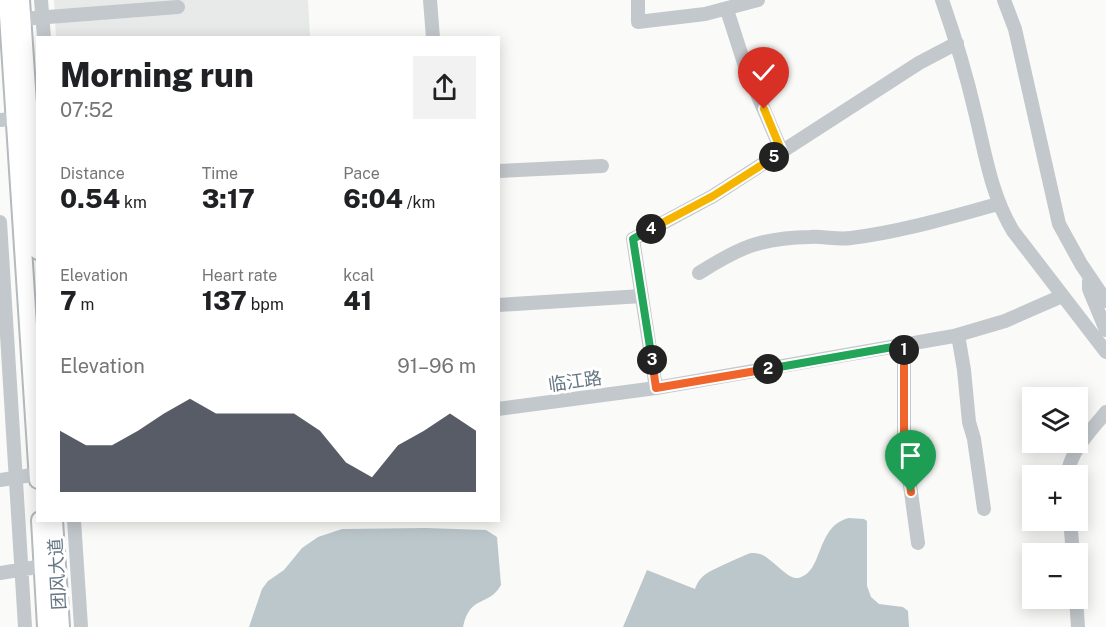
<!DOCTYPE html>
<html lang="en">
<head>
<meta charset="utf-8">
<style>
  body { margin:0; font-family:"Public Sans","Noto Sans SC",sans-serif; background:#f2f2f2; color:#202124; height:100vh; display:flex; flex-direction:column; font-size:22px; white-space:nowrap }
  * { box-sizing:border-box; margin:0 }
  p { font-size:20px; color:#757577 }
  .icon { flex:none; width:33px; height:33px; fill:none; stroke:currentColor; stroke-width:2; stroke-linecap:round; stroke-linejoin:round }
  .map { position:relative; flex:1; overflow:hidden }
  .details { position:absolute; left:36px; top:36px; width:464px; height:486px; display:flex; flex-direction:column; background:#fff; border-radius:0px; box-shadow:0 3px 15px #0003 }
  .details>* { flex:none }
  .tools { position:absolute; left:1022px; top:387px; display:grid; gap:12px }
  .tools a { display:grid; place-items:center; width:66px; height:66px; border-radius:0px; background:#fff; box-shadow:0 3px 15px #0003; font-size:30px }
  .pin { position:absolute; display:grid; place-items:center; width:51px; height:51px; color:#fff; margin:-62px -26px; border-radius:50% 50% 50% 0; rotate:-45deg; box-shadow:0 0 6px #0007 }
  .pin .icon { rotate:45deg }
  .km { position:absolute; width:30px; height:30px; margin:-15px; border-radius:50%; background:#222; color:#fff; font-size:16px; line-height:30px; text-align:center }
  .round { display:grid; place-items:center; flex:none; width:63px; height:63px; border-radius:0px; background:#f2f2f2 }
  .head { display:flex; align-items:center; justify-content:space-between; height:102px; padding:0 24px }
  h1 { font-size:33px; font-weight:800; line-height:45px }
  .metrics { display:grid; grid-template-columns:repeat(3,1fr); gap:9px; height:102px; padding:6px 24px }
  .metrics div { display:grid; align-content:center }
  .metrics b { font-size:26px; font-weight:800 }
  .metrics small { font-size:16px; font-weight:400 }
  .metrics p { font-size:16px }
  .chart { height:168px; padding:12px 24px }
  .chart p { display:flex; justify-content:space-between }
  .chart svg { width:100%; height:108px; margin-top:6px; fill:#111827; opacity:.7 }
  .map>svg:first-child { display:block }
  .built { fill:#e8e9e9 }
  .water { fill:#bbc7cb }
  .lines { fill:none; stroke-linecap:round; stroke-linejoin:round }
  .major-casing { stroke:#b5babe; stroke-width:20 }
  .minor { stroke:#c3c8cc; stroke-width:14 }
  .major { stroke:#fff; stroke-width:16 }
  .split-1-casing { stroke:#fff; stroke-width:12 }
  .split-2-casing { stroke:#fff; stroke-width:12 }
  .split-3-casing { stroke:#fff; stroke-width:12 }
  .split-4-casing { stroke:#fff; stroke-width:12 }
  .split-5-casing { stroke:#fff; stroke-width:12 }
  .split-6-casing { stroke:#fff; stroke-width:12 }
  .split-1 { stroke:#f0652b; stroke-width:8 }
  .split-2 { stroke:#22a559; stroke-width:8 }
  .split-3 { stroke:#f0652b; stroke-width:8 }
  .split-4 { stroke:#22a559; stroke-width:8 }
  .split-5 { stroke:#f5b400; stroke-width:8 }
  .split-6 { stroke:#f5b400; stroke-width:8 }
  .labels { text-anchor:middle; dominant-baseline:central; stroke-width:6; stroke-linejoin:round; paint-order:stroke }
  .street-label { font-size:18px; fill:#657683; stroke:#fff }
</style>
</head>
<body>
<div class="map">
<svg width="1106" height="627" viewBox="0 0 1106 627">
  <rect width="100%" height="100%" fill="#fafaf8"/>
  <!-- built -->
  <path class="built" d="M54 0H308L310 37H56Z"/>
  <!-- water -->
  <path class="water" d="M849 518 864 519 867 521V586L871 597 879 604 903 607 908 611 909 627H623L647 570 695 589C697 583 700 578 706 574 709 571 747 554 751 553 755 553 757 553 760 554 771 557 788 580 798 578 824 573 815 526 849 518Z
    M426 528 486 530 497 537 501 585C489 607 470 594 463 627H249L262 589 268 581 284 570 302 548 318 537 342 529Z"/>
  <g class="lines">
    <defs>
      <path id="major" d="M7 0 38 480
        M21 0 38 251
        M40 520 46 627
        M54 520 61 627"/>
    </defs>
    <!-- major casing -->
    <use href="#major" class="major-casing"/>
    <!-- minor -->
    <path class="minor" d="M41 0 44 38
      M430 0 433 38
      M638 0V22L705 14 758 0
      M942 0C955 37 966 73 975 112 985 152 991 195 1013 231L1106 352
      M1004 0 1015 29 1059 224 1081 264 1106 301
      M727 10 745 66 782 152
      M22 19 178 7
      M0 120 15 119
      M498 171 602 166
      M0 222 25 627
      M699 273C740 247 760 238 810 237 824 236 837 240 851 238 901 232 950 217 998 204
      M1089 281V289L1106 330
      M498 305 642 296
      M958 335 964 370 969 422 974 439 984 509
      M904 345V441L918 543
      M656 388 633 239 713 196 919 63 957 43
      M498 409 656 388 954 336 1005 321 1062 296
      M1067 476C1071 449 1090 432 1106 412
      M0 480 38 474
      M74 520 81 627
      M1070 520 1073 554
      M0 573 43 566
      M1076 598 1078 627"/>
    <!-- major -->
    <use href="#major" class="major"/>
  </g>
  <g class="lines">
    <defs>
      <path id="split-1" d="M904 350V441L911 492"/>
      <path id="split-2" d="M768 369 904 345V350"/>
      <path id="split-3" d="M652 360 656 388 768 369"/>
      <path id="split-4" d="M651 229 633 239 652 360"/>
      <path id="split-5" d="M651 229 713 196 774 157"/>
      <path id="split-6" d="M764 109 782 152 774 157"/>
    </defs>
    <!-- split-1 casing -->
    <use href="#split-1" class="split-1-casing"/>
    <!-- split-2 casing -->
    <use href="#split-2" class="split-2-casing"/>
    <!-- split-3 casing -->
    <use href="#split-3" class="split-3-casing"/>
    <!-- split-4 casing -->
    <use href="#split-4" class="split-4-casing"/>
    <!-- split-5 casing -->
    <use href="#split-5" class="split-5-casing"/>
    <!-- split-6 casing -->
    <use href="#split-6" class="split-6-casing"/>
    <!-- split-1 -->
    <use href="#split-1" class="split-1"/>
    <!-- split-2 -->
    <use href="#split-2" class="split-2"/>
    <!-- split-3 -->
    <use href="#split-3" class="split-3"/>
    <!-- split-4 -->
    <use href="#split-4" class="split-4"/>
    <!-- split-5 -->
    <use href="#split-5" class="split-5"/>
    <!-- split-6 -->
    <use href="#split-6" class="split-6"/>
  </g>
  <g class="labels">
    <!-- street labels -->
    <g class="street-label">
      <text transform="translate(575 381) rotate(-8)">临江路</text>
      <text transform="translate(57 574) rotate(-93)">团风大道</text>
    </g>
  </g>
</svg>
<div class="tools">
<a><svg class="icon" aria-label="layers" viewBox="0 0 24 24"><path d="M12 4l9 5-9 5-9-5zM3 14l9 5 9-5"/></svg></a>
<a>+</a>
<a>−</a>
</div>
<div class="pin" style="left:911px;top:492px;background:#1e9e55"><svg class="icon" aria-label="arrive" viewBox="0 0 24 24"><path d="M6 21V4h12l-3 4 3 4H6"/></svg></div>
<div class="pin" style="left:764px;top:109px;background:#d93025"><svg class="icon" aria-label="check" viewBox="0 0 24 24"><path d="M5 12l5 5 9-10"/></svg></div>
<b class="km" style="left:904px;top:350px">1</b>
<b class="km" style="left:768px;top:369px">2</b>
<b class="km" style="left:652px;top:360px">3</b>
<b class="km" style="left:651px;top:229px">4</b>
<b class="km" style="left:774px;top:157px">5</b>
<section class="details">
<div class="head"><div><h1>Morning run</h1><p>07:52</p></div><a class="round"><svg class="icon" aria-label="share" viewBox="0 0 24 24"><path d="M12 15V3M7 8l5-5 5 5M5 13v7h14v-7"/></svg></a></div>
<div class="metrics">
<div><p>Distance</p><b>0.54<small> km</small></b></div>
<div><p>Time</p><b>3:17</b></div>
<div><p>Pace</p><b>6:04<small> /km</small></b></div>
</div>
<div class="metrics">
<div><p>Elevation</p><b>7<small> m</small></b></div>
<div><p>Heart rate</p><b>137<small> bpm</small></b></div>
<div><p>kcal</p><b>41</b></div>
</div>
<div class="chart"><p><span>Elevation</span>91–96 m</p>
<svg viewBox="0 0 160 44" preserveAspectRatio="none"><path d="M0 44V19L10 25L20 25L30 19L40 12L50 6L60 12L70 12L80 12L90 12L100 19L110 32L120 38L130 25L140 19L150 12L160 19V44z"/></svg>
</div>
</section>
</div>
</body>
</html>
